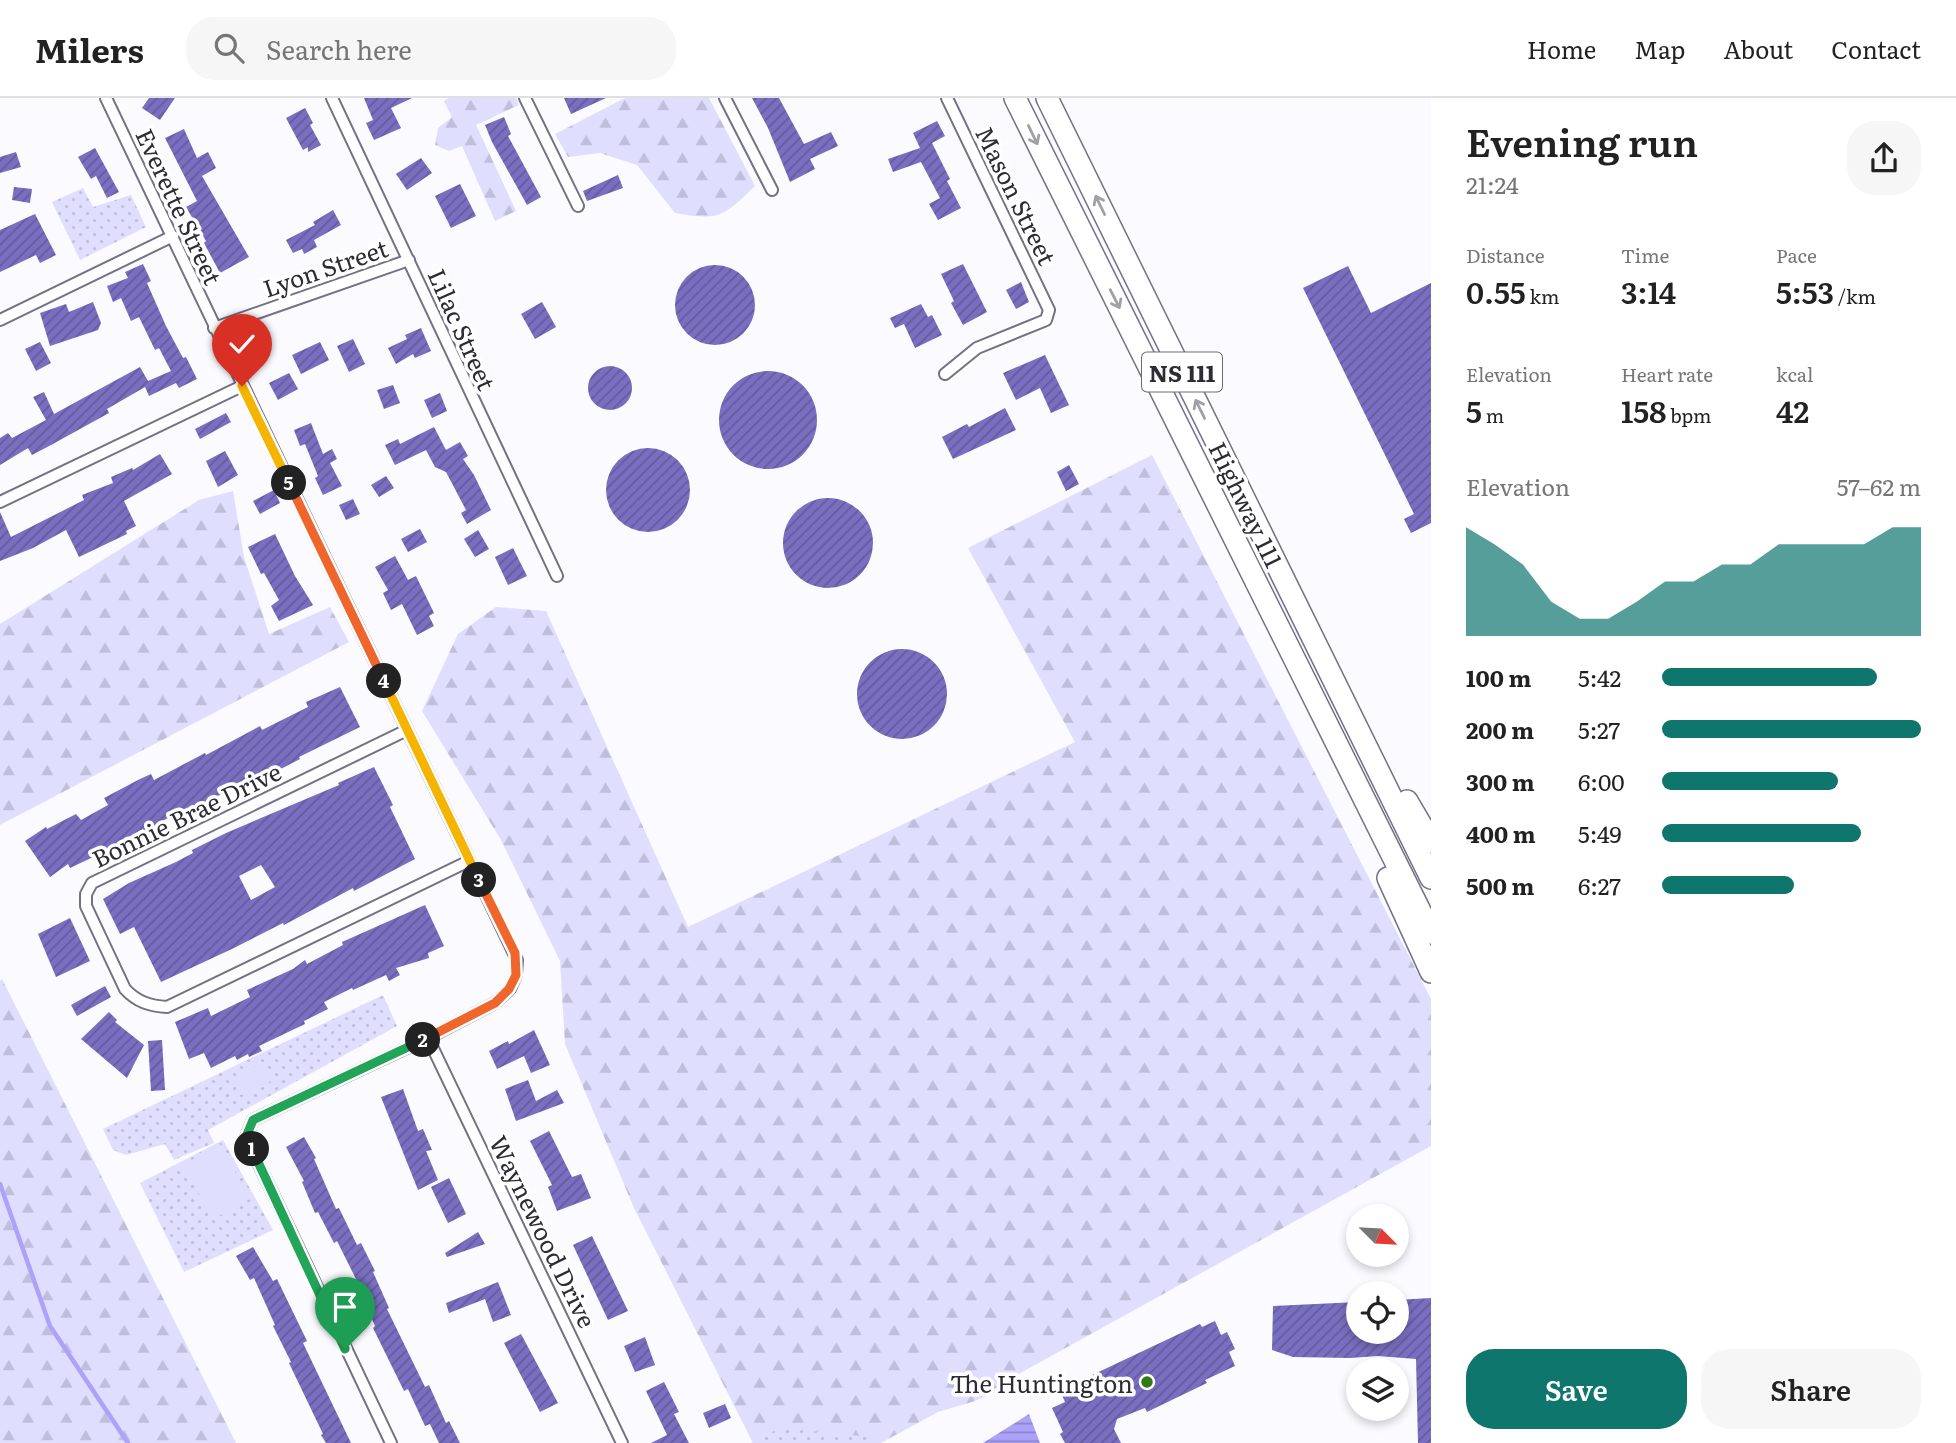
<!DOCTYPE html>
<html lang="en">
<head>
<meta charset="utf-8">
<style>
  body { margin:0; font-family:Literata,serif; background:#f6f6f6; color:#222; height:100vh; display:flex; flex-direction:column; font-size:26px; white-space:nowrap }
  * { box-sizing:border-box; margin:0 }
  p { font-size:23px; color:#767676 }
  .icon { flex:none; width:38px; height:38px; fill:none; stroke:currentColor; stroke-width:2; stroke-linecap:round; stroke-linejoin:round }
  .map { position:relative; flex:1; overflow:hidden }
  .panel { display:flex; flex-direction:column; background:#fff; width:525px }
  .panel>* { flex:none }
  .needle { width:46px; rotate:114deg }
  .tools { position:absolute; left:1346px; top:1106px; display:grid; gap:14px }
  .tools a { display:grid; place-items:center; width:63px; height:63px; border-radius:50%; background:#fff; box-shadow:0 4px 10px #0003; font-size:35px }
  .pin { position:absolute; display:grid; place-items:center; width:60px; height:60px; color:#fff; margin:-72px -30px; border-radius:50% 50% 50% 0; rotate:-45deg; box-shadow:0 0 7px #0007 }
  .pin .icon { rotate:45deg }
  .km { position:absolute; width:35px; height:35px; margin:-18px; border-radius:50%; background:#222; color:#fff; font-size:19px; line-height:35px; text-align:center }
  .round { display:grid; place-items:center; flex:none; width:74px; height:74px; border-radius:28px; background:#f6f6f6 }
  .summary { display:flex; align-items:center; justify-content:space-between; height:119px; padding:0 35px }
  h1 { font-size:38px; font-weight:600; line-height:52px }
  .metrics { display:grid; grid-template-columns:repeat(3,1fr); gap:10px; height:119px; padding:7px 35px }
  .metrics div { display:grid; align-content:center }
  .metrics b { font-size:30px; font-weight:600 }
  .metrics small { font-size:19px; font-weight:400 }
  .metrics p { font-size:19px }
  .chart { height:196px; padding:14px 35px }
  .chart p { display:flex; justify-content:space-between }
  .chart svg { width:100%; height:126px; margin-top:7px; fill:#0f766e; opacity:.7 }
  .button { display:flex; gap:14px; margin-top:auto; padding:14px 35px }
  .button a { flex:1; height:80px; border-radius:28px; background:#0f766e; color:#fff; font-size:28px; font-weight:600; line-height:80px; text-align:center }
  .button a+a { background:#f6f6f6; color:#222 }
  ul { padding:0 35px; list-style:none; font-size:23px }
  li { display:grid; grid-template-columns:112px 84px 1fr; align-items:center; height:52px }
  li i { height:18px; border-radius:9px; background:#0f766e }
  header { display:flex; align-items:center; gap:42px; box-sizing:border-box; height:98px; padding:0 35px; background:#fff; border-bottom:2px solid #e0e0e0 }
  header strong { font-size:33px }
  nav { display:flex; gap:38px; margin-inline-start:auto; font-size:24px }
  .search { width:490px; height:63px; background:#f6f6f6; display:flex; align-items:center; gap:18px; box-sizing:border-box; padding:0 24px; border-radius:28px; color:#767676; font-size:26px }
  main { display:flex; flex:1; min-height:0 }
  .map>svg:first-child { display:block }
  .forest { fill:url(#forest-firs) }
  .park { fill:url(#park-dots) }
  .garden { fill:#e0deff }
  .water { fill:url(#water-rules) }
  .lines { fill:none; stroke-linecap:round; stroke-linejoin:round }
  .stream { stroke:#aca2f9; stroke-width:4.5 }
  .building { fill:url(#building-hatch); fill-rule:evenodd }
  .street-casing { stroke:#737187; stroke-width:14 }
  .highway-casing { stroke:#737187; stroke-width:24 }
  .street { stroke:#fff; stroke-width:10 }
  .highway { stroke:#fff; stroke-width:21 }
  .oneway { stroke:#a0a0a5 }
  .split-1-casing { stroke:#fff; stroke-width:14 }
  .split-2-casing { stroke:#fff; stroke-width:14 }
  .split-3-casing { stroke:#fff; stroke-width:14 }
  .split-4-casing { stroke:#fff; stroke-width:14 }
  .split-5-casing { stroke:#fff; stroke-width:14 }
  .split-6-casing { stroke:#fff; stroke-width:14 }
  .split-1 { stroke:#22a559; stroke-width:9 }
  .split-2 { stroke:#22a559; stroke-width:9 }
  .split-3 { stroke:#f0652b; stroke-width:9 }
  .split-4 { stroke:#f5b400; stroke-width:9 }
  .split-5 { stroke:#f0652b; stroke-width:9 }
  .split-6 { stroke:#f5b400; stroke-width:9 }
  .poi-dot { fill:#357818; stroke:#fff; stroke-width:2.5 }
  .labels { text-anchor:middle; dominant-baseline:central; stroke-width:7; stroke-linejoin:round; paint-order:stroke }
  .shield { fill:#fff; stroke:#6c6b72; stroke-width:2 }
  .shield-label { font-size:23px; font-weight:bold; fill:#2d2c36 }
  .street-label { font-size:24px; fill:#2d2c36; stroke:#fff }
  .poi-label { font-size:24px; fill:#2d2c36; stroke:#fff; text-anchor:end }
</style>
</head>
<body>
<header>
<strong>Milers</strong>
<div class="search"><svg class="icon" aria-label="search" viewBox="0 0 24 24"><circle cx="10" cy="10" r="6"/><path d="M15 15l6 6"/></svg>Search here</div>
<nav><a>Home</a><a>Map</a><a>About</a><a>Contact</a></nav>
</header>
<main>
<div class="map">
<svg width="1431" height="1345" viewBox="0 0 1431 1345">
  <defs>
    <pattern id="forest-firs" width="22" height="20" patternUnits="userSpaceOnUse" patternTransform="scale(1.75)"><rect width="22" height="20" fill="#e0deff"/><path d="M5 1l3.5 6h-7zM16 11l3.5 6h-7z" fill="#c0bfdb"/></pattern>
    <pattern id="park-dots" width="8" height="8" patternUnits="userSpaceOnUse" patternTransform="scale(1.75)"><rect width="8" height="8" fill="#e0deff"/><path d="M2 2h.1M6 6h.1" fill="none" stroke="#c0bfdb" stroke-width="1.8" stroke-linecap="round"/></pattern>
    <pattern id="water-rules" width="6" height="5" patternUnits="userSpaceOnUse" patternTransform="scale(1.75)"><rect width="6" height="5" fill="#aca2f9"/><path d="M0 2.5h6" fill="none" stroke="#8c84ca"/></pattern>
    <pattern id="building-hatch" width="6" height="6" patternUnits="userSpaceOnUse" patternTransform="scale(1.75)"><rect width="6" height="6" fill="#7a6ec0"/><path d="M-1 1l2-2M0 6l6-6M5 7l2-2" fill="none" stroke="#645b9d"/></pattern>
  </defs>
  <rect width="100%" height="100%" fill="#fafaff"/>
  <!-- forest -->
  <path class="forest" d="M449 0H516L519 7 476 27 516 113 495 123 462 48 449 53 435 47 438 30 452 19 444 3Z
    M625 0H709L755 88C723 119 719 123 675 115L637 67 600 55 568 59 555 36Z
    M1152 357 1431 901V1048L1015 1278 1009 1288 972 1304 938 1314 881 1345H753L634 1110 565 946 560 863 501 742 422 613 458 536 496 509 546 513 688 829 1075 644 968 450Z
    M233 393 244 459 269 536 330 509 349 544 0 727V526L199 402Z
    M2 881 236 1345H0V883Z"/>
  <!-- park -->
  <path class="park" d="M83 90 93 109 131 97 146 129 80 162 52 104Z
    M383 897 397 928 208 1032 214 1045 174 1062 165 1046 126 1057 113 1052 103 1031Z
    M223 1042 273 1132 184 1174 140 1085Z
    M780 1330 871 1339 873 1345H751Z"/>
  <!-- garden -->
  <path class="garden" d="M262 965 265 966 272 979 271 983 242 997 238 996 233 979Z
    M220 1046 250 1101 213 1121 183 1067Z"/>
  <!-- water -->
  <path class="water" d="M1029 1316 1040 1345H983Z"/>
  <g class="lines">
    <!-- stream -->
    <path class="stream" d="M0 1086 50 1228 128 1345"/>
  </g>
  <!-- building -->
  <path class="building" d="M149 0H175L160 22 142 10Z
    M364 0H412L391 10 401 30 374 42 366 25 373 22Z
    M564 0H606L571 16Z
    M752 0H779L804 46 831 34 838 48 810 61 815 71 790 84 768 30Z
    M305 10 313 25 310 27 321 47 308 54V49L303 52 286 20Z
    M504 19 511 36 508 38 541 99 527 107 492 44 485 27Z
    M937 23 945 38 932 45 950 81 947 83 961 110 938 122 929 106 940 100 921 64 893 74 888 61 920 50 913 35Z
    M184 31 197 60 208 54 216 70 202 78 249 159 220 175 204 145 206 143 186 109 197 103 165 40Z
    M95 50 119 94 107 100 96 78 91 81 78 59Z
    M16 54 21 69 0 75V59Z
    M421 60 432 75 407 92 396 76Z
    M618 77 623 90 587 103 583 93Z
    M460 86 476 118 451 130 435 98Z
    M14 89 32 91 30 105 12 102Z
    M333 112 341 127 314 142 317 149 304 156 302 151 293 155 286 142 315 127 313 124Z
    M35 116 56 157 40 165 36 157 0 174V132Z
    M143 166 151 183 147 185 166 228 183 260 186 259 197 281 179 290 176 285 149 298 145 289 107 311 109 315 51 347 32 357 28 350 0 367V340L8 335 12 340 46 322 33 299 44 294 54 316 140 269 148 283 171 273 159 250 155 252 139 219 131 223 121 200 113 204 107 188 128 180 125 174Z
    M963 166 987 214 963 227 951 205 954 203 941 176Z
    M675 207a40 40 0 1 1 80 0a40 40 0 1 1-80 0Z
    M1348 168 1371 215 1431 185V425L1411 435 1404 421 1414 416 1303 190Z
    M1021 184 1029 204 1016 211 1006 192Z
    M93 204 101 225 98 232 50 248 40 215 66 206 69 214Z
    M542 204 556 229 535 241 521 216Z
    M921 206 928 219 932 217 942 237 915 250 904 226 895 230 890 220Z
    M421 230 431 253 415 260 413 256 396 266 388 250 407 241 405 237Z
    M353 241 365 266 349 274 337 248Z
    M40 244 51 265 36 273 25 251Z
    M320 244 329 262 301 276 292 257Z
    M1045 257 1069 307 1051 315 1040 290 1016 302 1003 275Z
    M588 290a22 22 0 1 1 44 0a22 22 0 1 1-44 0Z
    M719 322a49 49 0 1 1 98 0a49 49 0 1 1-98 0Z
    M289 275 298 291 278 302 269 285Z
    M393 287 400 305 384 311 377 292Z
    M440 295 447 313 432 320 424 302Z
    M1005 310 1016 332 953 361 942 339 967 326 969 329Z
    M226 315 231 324 200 341 195 331Z
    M311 325 323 356 332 351 337 361 330 365 342 388 323 397 315 380 318 378 305 346 300 348 294 332Z
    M434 329 446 352 460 344 468 358 463 361 474 377 491 412 467 426 461 415 466 412 446 374 435 369 426 352 395 367 385 347 398 341 400 346Z
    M606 392a42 42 0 1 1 84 0a42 42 0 1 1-84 0Z
    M225 353 238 377 218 389 206 363Z
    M160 356 172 376 124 403 136 428 126 433 127 436 79 459 66 432 33 450 0 463V414L11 439 84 402 82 397 113 385 111 379 132 370 133 372Z
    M1069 367 1079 386 1066 393 1057 374Z
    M386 378 394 390 379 399 371 387Z
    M274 392 280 405 260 416 253 403Z
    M783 445a45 45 0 1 1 90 0a45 45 0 1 1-90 0Z
    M353 401 360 416 346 422 339 407Z
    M420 431 427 444 408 454 401 441Z
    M478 432 489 451 475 459 464 441Z
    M275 436 295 478 313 507 279 523 271 508 279 502 264 475 261 476 248 449Z
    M513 450 527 478 508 487 495 459Z
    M395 458 408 482 416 478 434 515 429 518 434 528 417 537 402 506 391 512 383 495 388 492 375 469Z
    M857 596a45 45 0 1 1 90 0a45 45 0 1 1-90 0Z
    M340 589 360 629 299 659 300 661 273 675 271 672 199 707 181 713 144 733 143 731 89 761 70 770 68 766 50 779 25 743 46 729 47 731 76 716 81 722 108 707 104 700 138 682 151 676 154 682 205 655 206 657 260 628 262 632 308 609 306 604Z
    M374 669 393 707 390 709 415 761 354 793 353 790 284 827 283 825 234 850 161 884 134 829 120 836 103 801 129 785 176 764 193 755 192 752 226 735 339 687 338 685ZM261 767 275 789 251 802 239 778Z
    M425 807 444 848 428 855 429 860 396 870 400 877 389 883 386 877 353 892 352 890 324 904 328 911 304 923 305 926 259 948 262 953 249 959 248 956 237 962 235 958 211 970 204 955 189 961 175 924 208 910 211 918 250 899 247 892 293 871 305 862 307 866 343 847 342 844Z
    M70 820 90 863 56 879 38 836Z
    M105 888 111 899 77 918 71 907Z
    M109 914 117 922 115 924 144 947 127 980 81 941Z
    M534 932 550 967 531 975 524 958 497 971 489 953 508 943 509 946Z
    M162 942 165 992 151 993 148 943Z
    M528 982 536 1003 557 992 564 1005 516 1023 505 991Z
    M403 991 418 1033 423 1031 432 1052 426 1053 438 1082 418 1092 381 999Z
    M549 1033 572 1079 581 1076 591 1100 557 1113 548 1089 552 1087 530 1043Z
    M304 1039 316 1060 314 1061 336 1111 339 1110 357 1147 361 1145 375 1173 373 1174 389 1210 387 1211 425 1289 429 1287 446 1325 449 1323 460 1345H439L430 1326 425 1328 408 1291 404 1293 373 1230 375 1228 358 1190 360 1189 337 1143 334 1145 318 1114 315 1115 302 1084 304 1083 286 1049Z
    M449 1080 466 1116 448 1125 431 1089Z
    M478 1134 485 1146 447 1159 445 1155Z
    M592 1138 628 1213 608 1222 573 1147Z
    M253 1149 273 1183 277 1181 307 1243 303 1245 351 1345H326L321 1337 323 1336 289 1265 291 1264 273 1228 275 1227 254 1180 250 1182 236 1158Z
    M498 1184 511 1217 493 1224 485 1201 449 1215 446 1205Z
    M1431 1200V1345H1418L1416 1261 1378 1258 1350 1260 1293 1259 1272 1252 1273 1208 1358 1204V1234H1396V1202Z
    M1215 1223 1221 1237 1227 1234 1235 1251 1229 1254 1235 1268 1205 1282 1207 1285 1147 1314 1145 1310 1117 1321 1114 1331 1121 1345H1065L1060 1336 1063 1334 1052 1310 1065 1304 1061 1295 1090 1283 1088 1279 1200 1226 1202 1229Z
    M521 1236 558 1305 540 1314 504 1245Z
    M645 1239 655 1267 635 1274 624 1248Z
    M664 1284 679 1314 674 1316 689 1345H651L667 1337 646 1293Z
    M725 1306 731 1320 709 1330 703 1315Z"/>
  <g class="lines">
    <defs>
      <path id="street" d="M106 0 517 862 516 877 510 891 495 905 428 940 253 1022 246 1039 391 1345
        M332 0 557 478
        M525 0 578 108
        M725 0 772 92
        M0 222 173 138
        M214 230 409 162
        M945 276 977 250 1046 222 1049 212 947 0
        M0 404 242 288
        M407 632 92 785 86 796V808L125 891C137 904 150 908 167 909L469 763
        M428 940 622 1345"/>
      <path id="highway" d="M1015 0 1431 835
        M1047 0 1431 780
        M1407 703 1431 744
        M1388 780 1431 874"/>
    </defs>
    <!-- street casing -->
    <use href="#street" class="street-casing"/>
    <!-- highway casing -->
    <use href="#highway" class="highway-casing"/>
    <!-- street -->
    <use href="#street" class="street"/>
    <!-- highway -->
    <use href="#highway" class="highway"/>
  </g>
  <!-- one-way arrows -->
  <defs><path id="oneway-shaft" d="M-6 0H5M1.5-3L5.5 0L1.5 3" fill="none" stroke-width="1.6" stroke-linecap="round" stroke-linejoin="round" transform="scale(1.75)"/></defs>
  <g class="oneway">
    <use href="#oneway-shaft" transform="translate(1033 37) rotate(64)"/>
    <use href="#oneway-shaft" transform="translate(1100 107) rotate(-116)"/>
    <use href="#oneway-shaft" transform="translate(1115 201) rotate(63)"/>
    <use href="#oneway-shaft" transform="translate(1200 311) rotate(-116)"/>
  </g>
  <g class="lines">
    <defs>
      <path id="split-1" d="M252 1051 345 1251"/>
      <path id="split-2" d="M252 1051 246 1039 253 1022 423 942"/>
      <path id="split-3" d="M423 942 495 905 509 891 516 877 515 855 479 782"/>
      <path id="split-4" d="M384 583 479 782"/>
      <path id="split-5" d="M289 385 384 583"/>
      <path id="split-6" d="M242 288 289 385"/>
    </defs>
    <!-- split-1 casing -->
    <use href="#split-1" class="split-1-casing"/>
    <!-- split-2 casing -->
    <use href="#split-2" class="split-2-casing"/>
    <!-- split-3 casing -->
    <use href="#split-3" class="split-3-casing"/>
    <!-- split-4 casing -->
    <use href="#split-4" class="split-4-casing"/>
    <!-- split-5 casing -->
    <use href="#split-5" class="split-5-casing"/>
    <!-- split-6 casing -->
    <use href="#split-6" class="split-6-casing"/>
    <!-- split-1 -->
    <use href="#split-1" class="split-1"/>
    <!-- split-2 -->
    <use href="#split-2" class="split-2"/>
    <!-- split-3 -->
    <use href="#split-3" class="split-3"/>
    <!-- split-4 -->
    <use href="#split-4" class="split-4"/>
    <!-- split-5 -->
    <use href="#split-5" class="split-5"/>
    <!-- split-6 -->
    <use href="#split-6" class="split-6"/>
  </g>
  <!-- markers -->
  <circle class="poi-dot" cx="1147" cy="1284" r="7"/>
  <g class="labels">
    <!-- shield labels -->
    <rect class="shield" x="1142" y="254.5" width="80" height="39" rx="5"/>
    <g class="shield-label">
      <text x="1182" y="274">NS 111</text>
    </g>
    <!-- street labels -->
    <g class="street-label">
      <text transform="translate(1017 97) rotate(64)">Mason Street</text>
      <text transform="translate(180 108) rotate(65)">Everette Street</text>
      <text transform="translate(325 169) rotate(-19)">Lyon Street</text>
      <text transform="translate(463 231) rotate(66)">Lilac Street</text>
      <text transform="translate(1247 406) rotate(64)">Highway 111</text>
      <text transform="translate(186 716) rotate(-26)">Bonnie Brae Drive</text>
      <text transform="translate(544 1133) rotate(64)">Waynewood Drive</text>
    </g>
    <!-- poi labels -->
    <g class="poi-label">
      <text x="1133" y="1284">The Huntington</text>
    </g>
  </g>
</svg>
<div class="tools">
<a><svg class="needle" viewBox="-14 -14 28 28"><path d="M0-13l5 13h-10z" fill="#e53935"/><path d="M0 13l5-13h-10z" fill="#767676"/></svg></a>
<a><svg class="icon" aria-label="locate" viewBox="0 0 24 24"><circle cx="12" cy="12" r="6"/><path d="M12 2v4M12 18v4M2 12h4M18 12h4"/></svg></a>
<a><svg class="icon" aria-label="layers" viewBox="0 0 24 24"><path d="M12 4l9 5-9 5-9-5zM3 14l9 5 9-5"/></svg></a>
</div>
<div class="pin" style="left:345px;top:1251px;background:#1e9e55"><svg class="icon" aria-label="arrive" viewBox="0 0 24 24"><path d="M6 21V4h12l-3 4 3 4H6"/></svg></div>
<div class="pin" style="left:242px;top:288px;background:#d93025"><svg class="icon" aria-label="check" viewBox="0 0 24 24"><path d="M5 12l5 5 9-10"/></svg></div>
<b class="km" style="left:252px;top:1051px">1</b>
<b class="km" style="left:423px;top:942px">2</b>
<b class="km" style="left:479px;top:782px">3</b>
<b class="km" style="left:384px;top:583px">4</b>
<b class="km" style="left:289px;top:385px">5</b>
</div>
<section class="panel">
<div class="summary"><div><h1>Evening run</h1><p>21:24</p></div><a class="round"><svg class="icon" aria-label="share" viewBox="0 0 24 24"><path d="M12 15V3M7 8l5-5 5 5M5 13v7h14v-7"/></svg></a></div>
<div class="metrics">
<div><p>Distance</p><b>0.55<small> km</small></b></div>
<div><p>Time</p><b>3:14</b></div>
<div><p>Pace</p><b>5:53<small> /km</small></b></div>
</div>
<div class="metrics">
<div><p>Elevation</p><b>5<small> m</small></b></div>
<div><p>Heart rate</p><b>158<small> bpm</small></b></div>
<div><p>kcal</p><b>42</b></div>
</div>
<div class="chart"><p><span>Elevation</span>57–62 m</p>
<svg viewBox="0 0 160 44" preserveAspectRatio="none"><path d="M0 44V6L10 12L20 19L30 32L40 38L50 38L60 32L70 25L80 25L90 19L100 19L110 12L120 12L130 12L140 12L150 6L160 6V44z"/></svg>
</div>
<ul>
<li><b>100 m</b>5:42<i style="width:83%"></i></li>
<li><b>200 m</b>5:27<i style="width:100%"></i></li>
<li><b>300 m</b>6:00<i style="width:68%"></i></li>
<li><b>400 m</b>5:49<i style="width:77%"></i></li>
<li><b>500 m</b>6:27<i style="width:51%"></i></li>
</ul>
<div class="button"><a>Save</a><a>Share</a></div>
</section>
</main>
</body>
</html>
